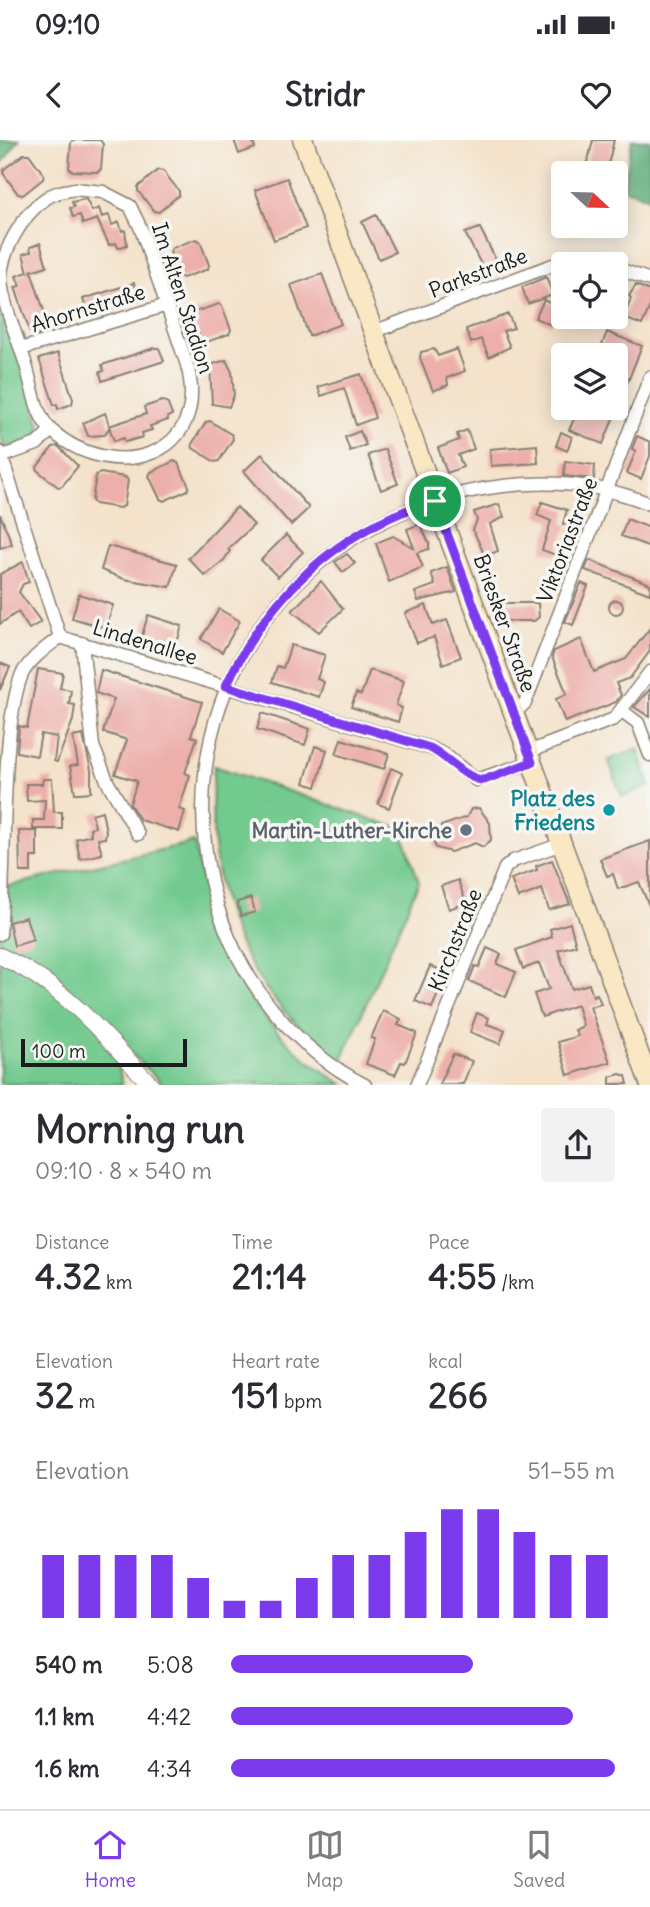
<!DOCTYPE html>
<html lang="en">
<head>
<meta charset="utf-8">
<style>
  body { margin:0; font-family:Delius,sans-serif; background:#f2f2f3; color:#2b2b33; height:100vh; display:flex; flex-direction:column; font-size:26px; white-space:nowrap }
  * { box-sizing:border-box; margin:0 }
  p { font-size:23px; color:#7c7c81 }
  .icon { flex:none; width:38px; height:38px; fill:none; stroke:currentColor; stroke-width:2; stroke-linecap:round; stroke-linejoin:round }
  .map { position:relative; height:945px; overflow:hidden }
  .panel { display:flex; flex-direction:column; background:#fff; flex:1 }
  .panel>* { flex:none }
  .needle { width:46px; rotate:112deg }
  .buttons { position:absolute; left:551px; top:21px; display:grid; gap:14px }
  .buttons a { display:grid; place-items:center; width:77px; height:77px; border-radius:7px; background:#fff; box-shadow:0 4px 18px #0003; font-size:35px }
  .scale { position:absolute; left:21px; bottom:18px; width:166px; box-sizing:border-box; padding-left:7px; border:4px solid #1c1c1c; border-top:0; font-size:19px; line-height:24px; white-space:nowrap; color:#1c1c1c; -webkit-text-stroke:5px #f6f6f2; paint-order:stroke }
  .pin { position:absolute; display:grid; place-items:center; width:60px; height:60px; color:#fff; margin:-30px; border:4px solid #fff; border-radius:50%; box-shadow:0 2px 7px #0007 }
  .round { display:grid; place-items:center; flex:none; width:74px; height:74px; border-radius:7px; background:#f2f2f3 }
  .overview { display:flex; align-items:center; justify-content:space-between; height:119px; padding:0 35px }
  h1 { font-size:38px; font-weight:800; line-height:52px }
  .figures { display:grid; grid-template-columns:repeat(3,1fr); gap:10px; height:119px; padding:7px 35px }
  .figures div { display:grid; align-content:center }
  .figures b { font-size:35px; font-weight:800 }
  .figures small { font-size:19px; font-weight:400 }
  .figures p { font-size:19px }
  .chart { height:196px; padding:14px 35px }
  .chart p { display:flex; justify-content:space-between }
  .chart svg { width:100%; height:126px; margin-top:7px; stroke:#7c3aed; stroke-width:6 }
  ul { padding:0 35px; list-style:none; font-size:23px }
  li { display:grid; grid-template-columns:112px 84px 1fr; align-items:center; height:52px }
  li i { height:18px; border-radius:9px; background:#7c3aed }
  .status { display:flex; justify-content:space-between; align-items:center; height:49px; padding:0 35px; background:#fff; direction:ltr }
  .status svg { height:19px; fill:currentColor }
  header { display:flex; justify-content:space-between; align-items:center; height:91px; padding:0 35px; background:#fff; font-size:32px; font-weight:800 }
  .menu { display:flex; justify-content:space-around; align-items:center; height:98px; border-top:2px solid #e1e1e2; background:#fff; font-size:19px; color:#7c7c81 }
  .menu a { display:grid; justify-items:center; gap:4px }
  .menu .on { color:#7c3aed }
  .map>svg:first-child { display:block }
  .green { fill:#73ca8f; stroke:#487356; stroke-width:2 }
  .forest { fill:#5eae7a; stroke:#3d654b; stroke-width:2 }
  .building { fill:#edafaa }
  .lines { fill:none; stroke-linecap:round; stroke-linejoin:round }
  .minor-casing { stroke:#887f73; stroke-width:15 }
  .tertiary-casing { stroke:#887f73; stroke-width:18 }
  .secondary-casing { stroke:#887f73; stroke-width:22 }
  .minor { stroke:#fff; stroke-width:12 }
  .tertiary { stroke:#fff; stroke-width:16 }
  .secondary { stroke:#fae7c3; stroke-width:19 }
  .route-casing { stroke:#fff; stroke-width:14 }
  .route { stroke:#7c3aed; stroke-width:9 }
  .culture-dot { fill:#0f9aa8; stroke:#f6f6f2; stroke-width:2.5 }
  .worship-dot { fill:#6b7280; stroke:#f6f6f2; stroke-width:2.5 }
  .labels { text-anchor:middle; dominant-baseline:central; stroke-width:7; stroke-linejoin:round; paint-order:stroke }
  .street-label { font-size:21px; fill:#1c1c1c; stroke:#f6f6f2 }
  .culture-label { font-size:21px; font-weight:bold; fill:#0d838f; stroke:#f6f6f2; text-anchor:end }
  .worship-label { font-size:21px; font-weight:bold; fill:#5b616d; stroke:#f6f6f2; text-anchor:end }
</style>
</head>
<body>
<div class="status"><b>09:10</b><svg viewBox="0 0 49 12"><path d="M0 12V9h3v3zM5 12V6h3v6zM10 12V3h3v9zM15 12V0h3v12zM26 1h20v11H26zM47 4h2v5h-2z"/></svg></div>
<header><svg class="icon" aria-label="back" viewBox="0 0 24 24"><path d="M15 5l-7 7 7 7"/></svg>Stridr<svg class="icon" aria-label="heart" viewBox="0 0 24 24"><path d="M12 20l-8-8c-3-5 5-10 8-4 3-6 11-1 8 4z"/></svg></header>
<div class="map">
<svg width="650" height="945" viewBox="0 0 650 945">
  <rect width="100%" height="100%" fill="#f6f6f2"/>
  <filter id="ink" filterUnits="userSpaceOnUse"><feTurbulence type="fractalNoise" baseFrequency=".0143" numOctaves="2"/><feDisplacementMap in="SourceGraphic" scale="14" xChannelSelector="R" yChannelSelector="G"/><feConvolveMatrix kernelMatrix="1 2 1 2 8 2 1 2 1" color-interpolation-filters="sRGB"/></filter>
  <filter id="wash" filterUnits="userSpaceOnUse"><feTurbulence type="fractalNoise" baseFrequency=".00686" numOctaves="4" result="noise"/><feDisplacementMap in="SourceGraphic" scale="28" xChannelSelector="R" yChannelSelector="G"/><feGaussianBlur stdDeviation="1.57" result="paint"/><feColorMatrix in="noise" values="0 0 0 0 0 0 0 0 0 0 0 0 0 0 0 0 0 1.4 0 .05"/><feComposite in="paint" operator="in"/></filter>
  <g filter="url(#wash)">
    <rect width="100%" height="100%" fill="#f4e2ca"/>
    <!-- green -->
    <path class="green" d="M0 148 41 290 34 299 8 308 4 306 0 294Z
      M638 609 650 646 622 657 608 620Z
      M214 626 401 689 419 742 341 922C236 845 204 752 214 626Z
      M194 702C212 804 250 890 343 944H163L127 909 117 923 123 944H0V748Z"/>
    <!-- forest -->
    <path class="forest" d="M0 0H19L0 26Z
      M632 0H650V58L623 48Z"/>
    <g id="blocks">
      <!-- building -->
      <path class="building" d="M74 0H100L103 4 101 29 98 32 72 31 69 28 71 2Z
        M234 0H252L255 8 239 14Z
        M593 0H614L606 33H585Z
        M24 14H29L44 35 43 39 23 55 18 54 3 33 4 29Z
        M158 30 163 31 179 51V55L159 72 154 71 138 51V47Z
        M287 38 306 88 274 100 255 50Z
        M86 59 92 71 99 68 102 77 109 75 112 85 119 82 122 91 125 90 127 105 118 108 116 103 109 105 97 79 83 84 80 75 73 77 70 68 74 67 72 62Z
        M376 75 395 112 379 119 362 82Z
        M480 88 497 122 484 130 465 93Z
        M196 99 200 101 209 125 208 129 183 138 179 136 170 112 172 108Z
        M40 103 47 126 31 131 49 186 48 192 35 196 33 191 30 192 15 147 20 146 16 136 28 132 23 114 31 112 30 107Z
        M322 134 341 184 309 196 291 145Z
        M546 137 553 155 528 164 522 147Z
        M134 143 140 159 88 175 83 159Z
        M636 145 650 151V166L642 185 624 178 631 158 629 156Z
        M544 160 559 168 551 185 535 178Z
        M219 164 222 166 231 190 229 194 204 203 201 201 192 176 194 172Z
        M508 174 514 188 503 191 510 207 489 217 481 199 471 203 466 189Z
        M607 192 642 206 603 304 569 290 579 268H616V229L622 215H598Z
        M154 208H159L164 221 102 241 100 232 104 231 102 225Z
        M434 209 438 216 457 209 465 231 447 238 448 245 433 251 420 218 421 212Z
        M58 213 73 259 72 264 58 269 57 264 54 265 39 219Z
        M226 220 232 232 234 255 229 267 212 264 210 225Z
        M361 234 375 278 356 285 344 248 321 256 318 247Z
        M162 261 167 262 172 275 167 277 168 280 150 286 152 290 142 293 143 297 125 302 124 298 114 301 109 286 146 274 144 267Z
        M105 273 110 287 104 295 88 296 83 283Z
        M210 281 232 295 233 299 219 321 215 322 193 308 192 304 206 282Z
        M467 290 474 309 458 315 463 327 447 333 438 308 459 300 457 294Z
        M360 291 366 305 350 311 345 297Z
        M561 292 572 297 567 311 556 306Z
        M637 296 650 302V316L641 339 627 333 636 311 632 309Z
        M537 305 538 323 491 326 490 309Z
        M58 306 78 326 62 346 58 347 38 331 37 327 53 307Z
        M385 309 398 344 381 350 368 315Z
        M262 314 309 368 291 385 244 331Z
        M174 321 178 323 189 346 188 350 164 361 160 359 149 336 151 332Z
        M565 321 595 325 594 339 564 336Z
        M100 333 125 337 128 340 124 366 120 368 95 364 92 361 96 335Z
        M542 362 567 370 563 384 568 385 556 415 542 410 551 381 537 375Z
        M499 364 504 377 490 384 498 411 485 416 473 390 477 380 474 372Z
        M237 367 254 385 228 409 230 411 224 420 205 436 188 418Z
        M0 374 12 404 0 408Z
        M627 379 650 388V407L621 396Z
        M420 384 429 403V409L417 413 423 427 389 442 376 403 393 396 414 408 407 389Z
        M286 395 303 412 278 437 261 420Z
        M108 406 177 424 170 447 124 439 101 430Z
        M347 414 355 423 343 432 335 422Z
        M589 420 650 444V454L585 430Z
        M23 422 29 442 23 444 19 452 41 482 29 489 18 472 0 484V434Z
        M447 427 456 452 418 461 415 452 435 445 431 433Z
        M321 441 343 469 319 492 292 471Z
        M581 443 588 446 573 485 565 482Z
        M79 454 113 465 106 488 72 478Z
        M609 467a7 7 0 1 1 14 0a7 7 0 1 1-14 0Z
        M500 463H538L539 477 534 481H502Z
        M426 465 433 485 447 480 461 517 443 524 434 497 417 503 405 473Z
        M219 469 240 481 222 512 201 499Z
        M148 475 182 486 175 509 141 499Z
        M650 488V511L630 538 616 543 621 555 616 562 565 582 556 559 567 554 552 517 554 511 581 499 594 532 626 519Z
        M291 505 325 515 317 539 324 542 319 557 272 542 277 526 283 528Z
        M0 523 10 527 0 550Z
        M38 529 63 533 60 548 71 550 69 564 75 565 73 580 57 622 54 621 57 597 41 594 37 616 17 612 19 586 27 588Z
        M101 530 202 562 191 596 197 598 185 633 190 635 179 669 185 671 179 692 140 680 130 664 137 641 115 634 127 600 103 592 114 559 96 553Z
        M370 530 404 541 396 565 402 568 398 582 351 567 356 553 361 555Z
        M650 549V577L634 567Z
        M262 573 310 589 305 605 257 589Z
        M83 595 91 630V652L79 653H75L70 626 78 625 73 597Z
        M341 599 389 614 384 629 336 614Z
        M315 606 327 610 316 647 304 643Z
        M391 628 402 633 389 668 378 664Z
        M43 639H52L54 672H62V689H33V680H44L45 660 27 661 26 644H42Z
        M479 668 490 683 491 700 483 707 475 703 451 712 436 708 433 700 435 695 443 692 441 686 467 677 471 669Z
        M102 671 106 691 105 698 98 699 102 714 80 719 76 699 91 695 90 688 95 687 92 674Z
        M19 691H37V717H31V732H20Z
        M650 701V768L639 742 618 749 613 734 607 736 600 719Z
        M552 720 570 764 549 770 542 749 518 758 511 739 537 730 536 726Z
        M458 740 466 763 449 769 441 746Z
        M251 758 255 772 241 776 237 762Z
        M26 777 33 800 14 806 9 782Z
        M570 783 576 805 558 810 572 849 589 844 593 856 597 854 601 864 590 867 610 922 568 935 558 902 578 896 575 890 583 886 577 865 542 877 534 854 549 849 539 823 523 829 516 810 552 797 550 789Z
        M487 808 501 814 497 824 516 832 506 857 469 841 475 826 479 827Z
        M430 826 447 832 432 868 415 861Z
        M383 871 401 879 398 885 417 893 405 923 401 922 395 935 366 924 375 899 371 898Z
        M477 873 489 878 487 884 505 890 500 904 470 892Z
        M453 914 472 921 463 944H439Z
        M620 934 626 936 628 944H610V937Z"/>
    </g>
  </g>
  <g filter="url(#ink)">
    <use href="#blocks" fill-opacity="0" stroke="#887f73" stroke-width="2"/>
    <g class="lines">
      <defs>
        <path id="minor" d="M75 49 103 52 130 66 141 89 187 225C212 317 114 345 52 291 35 276 32 243 25 222 17 196 4 168 1 141 0 113 23 74 45 59 54 52 65 51 75 49Z
          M616 128 650 140
          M373 192 558 123 598 124
          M21 209 167 165
          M0 312 60 497
          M0 317 37 304 51 290
          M60 497 430 608 445 615 476 640 532 622
          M82 503 93 606 108 643 138 694
          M622 571 638 583 650 615
          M514 573 525 563 650 237
          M528 612 614 579 650 532
          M0 794C6 726 0 590 22 534 31 518 46 508 60 497
          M365 945C294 909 240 841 217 765 163 579 271 400 458 354 522 339 588 338 650 364
          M417 945 505 728 513 721 562 704"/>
        <path id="tertiary" d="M0 816C63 844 105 896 151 945"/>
        <path id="secondary" d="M303 0 650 944"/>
      </defs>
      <!-- minor casing -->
      <use href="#minor" class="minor-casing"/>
      <!-- tertiary casing -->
      <use href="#tertiary" class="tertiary-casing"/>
      <!-- secondary casing -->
      <use href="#secondary" class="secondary-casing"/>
      <!-- minor -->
      <use href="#minor" class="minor"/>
      <!-- tertiary -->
      <use href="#tertiary" class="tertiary"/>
      <!-- secondary -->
      <use href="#secondary" class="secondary"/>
    </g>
  </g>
  <g class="lines" filter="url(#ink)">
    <defs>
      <path id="route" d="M435 361 532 622 484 640C466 640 447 616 430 608L226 546C267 457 339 388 435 361Z"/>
    </defs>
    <!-- route casing -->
    <use href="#route" class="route-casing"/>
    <!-- route -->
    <use href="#route" class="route"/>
  </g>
  <!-- markers -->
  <circle class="culture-dot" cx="609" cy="670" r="7"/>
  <circle class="worship-dot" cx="466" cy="690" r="7"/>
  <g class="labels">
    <!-- street labels -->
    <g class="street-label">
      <text transform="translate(478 133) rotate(-21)">Parkstraße</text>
      <text transform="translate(183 158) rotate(72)">Im Alten Stadion</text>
      <text transform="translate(88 168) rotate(-17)">Ahornstraße</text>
      <text transform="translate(567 400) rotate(-69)">Viktoriastraße</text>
      <text transform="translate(505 483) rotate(70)">Briesker Straße</text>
      <text transform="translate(145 502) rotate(17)">Lindenallee</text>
      <text transform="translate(455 800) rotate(-68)">Kirchstraße</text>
    </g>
    <!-- culture labels -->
    <g class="culture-label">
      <text x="595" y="658">Platz des<tspan x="595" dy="24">Friedens</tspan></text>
    </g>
    <!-- worship labels -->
    <g class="worship-label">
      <text x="452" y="690">Martin-Luther-Kirche</text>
    </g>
  </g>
</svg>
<div class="buttons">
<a><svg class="needle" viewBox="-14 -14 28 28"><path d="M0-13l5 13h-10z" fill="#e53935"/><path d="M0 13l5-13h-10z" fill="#7c7c81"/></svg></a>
<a><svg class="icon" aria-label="locate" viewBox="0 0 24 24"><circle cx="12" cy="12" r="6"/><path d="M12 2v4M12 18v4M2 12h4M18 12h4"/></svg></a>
<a><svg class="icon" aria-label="layers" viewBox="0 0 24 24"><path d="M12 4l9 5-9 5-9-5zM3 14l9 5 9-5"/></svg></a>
</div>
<div class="scale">100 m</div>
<div class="pin" style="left:435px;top:361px;background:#1e9e55"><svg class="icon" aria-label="arrive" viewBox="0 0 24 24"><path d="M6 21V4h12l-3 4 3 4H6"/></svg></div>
</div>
<section class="panel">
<div class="overview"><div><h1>Morning run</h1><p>09:10 · 8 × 540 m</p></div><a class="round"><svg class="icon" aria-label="share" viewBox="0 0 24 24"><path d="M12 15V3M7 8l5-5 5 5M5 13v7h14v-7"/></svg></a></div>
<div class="figures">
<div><p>Distance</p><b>4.32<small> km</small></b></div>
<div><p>Time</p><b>21:14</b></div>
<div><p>Pace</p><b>4:55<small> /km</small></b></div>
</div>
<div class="figures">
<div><p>Elevation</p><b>32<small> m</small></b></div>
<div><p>Heart rate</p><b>151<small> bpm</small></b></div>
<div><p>kcal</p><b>266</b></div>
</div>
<div class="chart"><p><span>Elevation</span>51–55 m</p>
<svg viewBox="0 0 160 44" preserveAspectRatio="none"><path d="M5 44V22M15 44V22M25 44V22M35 44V22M45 44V30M55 44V38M65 44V38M75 44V30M85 44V22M95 44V22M105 44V14M115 44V6M125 44V6M135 44V14M145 44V22M155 44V22"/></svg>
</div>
<ul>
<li><b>540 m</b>5:08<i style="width:63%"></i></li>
<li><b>1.1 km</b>4:42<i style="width:89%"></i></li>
<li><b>1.6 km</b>4:34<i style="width:100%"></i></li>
</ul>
</section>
<nav class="menu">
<a class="on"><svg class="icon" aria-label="home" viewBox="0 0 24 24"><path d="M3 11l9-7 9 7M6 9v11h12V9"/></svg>Home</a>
<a><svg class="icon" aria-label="map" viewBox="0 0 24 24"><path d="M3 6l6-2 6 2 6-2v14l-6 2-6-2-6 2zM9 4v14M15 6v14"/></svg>Map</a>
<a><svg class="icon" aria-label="saved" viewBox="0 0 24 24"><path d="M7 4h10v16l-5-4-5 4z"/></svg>Saved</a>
</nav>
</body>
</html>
